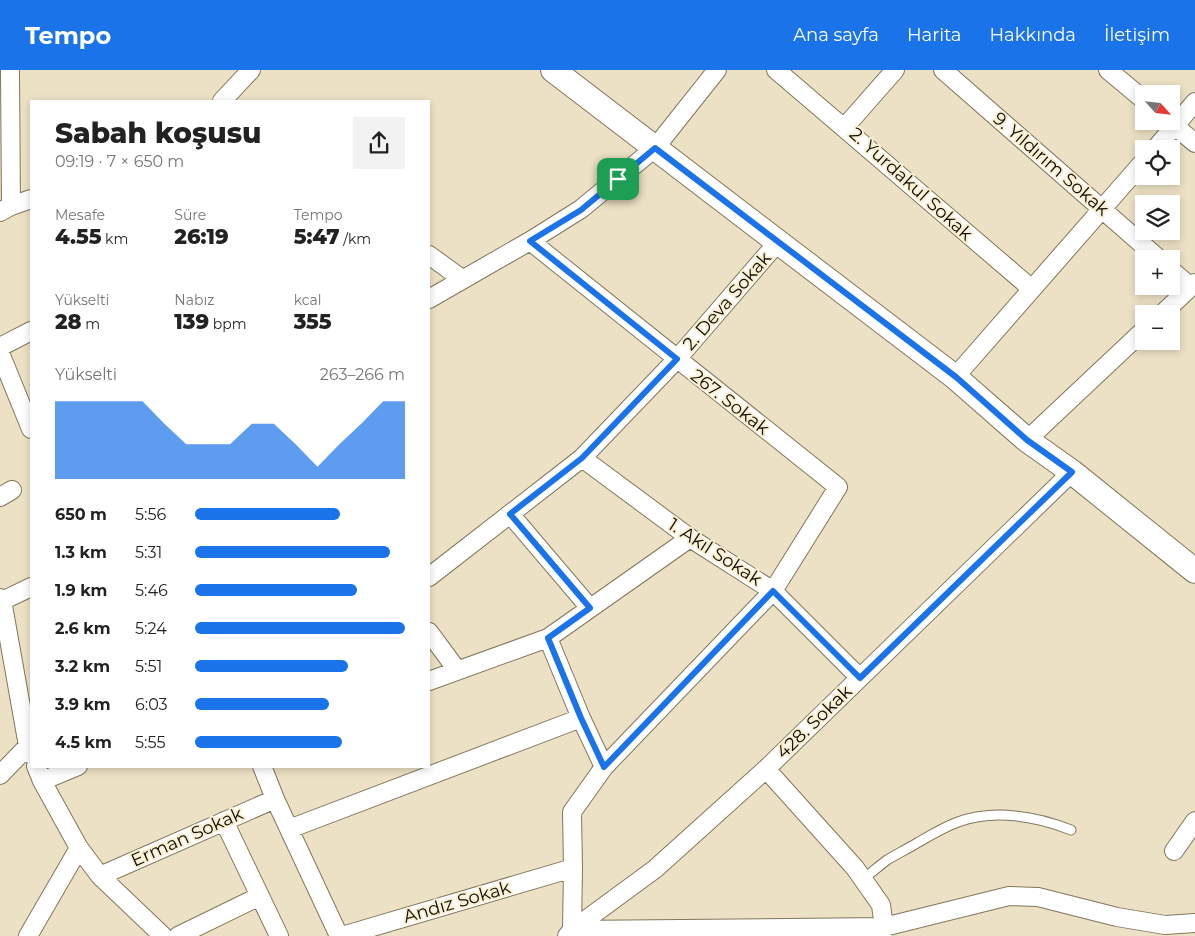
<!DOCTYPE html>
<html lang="tr">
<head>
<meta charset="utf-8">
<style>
  body { margin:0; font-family:Montserrat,sans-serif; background:#f2f2f2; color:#222; height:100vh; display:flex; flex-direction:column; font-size:19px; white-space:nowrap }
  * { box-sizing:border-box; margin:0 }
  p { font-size:16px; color:#767676 }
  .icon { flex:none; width:28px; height:28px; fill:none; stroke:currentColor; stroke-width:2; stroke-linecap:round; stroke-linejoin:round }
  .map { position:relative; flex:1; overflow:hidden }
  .panel { position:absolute; left:30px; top:30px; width:400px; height:668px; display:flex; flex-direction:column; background:#fff; border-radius:0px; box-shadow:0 2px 8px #0003 }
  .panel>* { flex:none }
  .needle { width:32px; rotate:117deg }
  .buttons { position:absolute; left:1135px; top:15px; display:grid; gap:10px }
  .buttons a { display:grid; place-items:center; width:45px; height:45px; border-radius:0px; background:#fff; box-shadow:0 2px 8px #0003; font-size:25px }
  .pin { position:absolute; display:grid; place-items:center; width:42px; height:42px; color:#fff; margin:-21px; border-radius:10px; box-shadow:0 2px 8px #0006 }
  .round { display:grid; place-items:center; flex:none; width:52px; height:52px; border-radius:0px; background:#f2f2f2 }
  .overview { display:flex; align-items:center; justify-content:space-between; height:85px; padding:0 25px }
  h1 { font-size:28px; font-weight:800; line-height:38px }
  .figures { display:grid; grid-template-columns:repeat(3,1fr); gap:8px; height:85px; padding:5px 25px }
  .figures div { display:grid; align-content:center }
  .figures b { font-size:21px; font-weight:800 }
  .figures small { font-size:14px; font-weight:400 }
  .figures p { font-size:14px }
  .chart { height:140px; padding:10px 25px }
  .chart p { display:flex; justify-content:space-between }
  .chart svg { width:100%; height:90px; margin-top:5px; fill:#1a73e8; opacity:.7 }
  ul { padding:0 25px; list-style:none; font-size:16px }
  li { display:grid; grid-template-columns:80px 60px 1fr; align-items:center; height:38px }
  li i { height:12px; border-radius:6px; background:#1a73e8 }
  header { display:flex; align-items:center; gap:30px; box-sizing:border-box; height:70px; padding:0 25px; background:#1a73e8; color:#fff }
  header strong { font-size:24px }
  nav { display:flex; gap:28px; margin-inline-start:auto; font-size:18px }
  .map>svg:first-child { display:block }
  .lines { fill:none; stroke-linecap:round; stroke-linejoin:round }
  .lane-casing { stroke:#80775c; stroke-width:11 }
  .street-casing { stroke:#80775c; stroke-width:20 }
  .secondary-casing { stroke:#80775c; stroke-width:26 }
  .lane { stroke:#fff; stroke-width:9 }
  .street { stroke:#fff; stroke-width:18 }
  .secondary { stroke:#fff; stroke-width:24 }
  .route-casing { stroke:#fff; stroke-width:10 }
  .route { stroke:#1a73e8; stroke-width:6 }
  .labels { text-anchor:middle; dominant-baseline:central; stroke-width:4; stroke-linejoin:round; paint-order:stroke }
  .street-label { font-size:18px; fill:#0f0b03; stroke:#f9efd1 }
</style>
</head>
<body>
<header>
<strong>Tempo</strong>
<nav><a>Ana sayfa</a><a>Harita</a><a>Hakkında</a><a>İletişim</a></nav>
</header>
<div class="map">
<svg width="1195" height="866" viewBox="0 0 1195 866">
  <rect width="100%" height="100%" fill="#ece1c4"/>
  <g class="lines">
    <defs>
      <path id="lane" d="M863 809C871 803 879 796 887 790 897 784 907 779 917 773 931 765 944 757 958 752 994 739 1036 746 1071 760"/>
      <path id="street" d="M10 0 11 136
        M776 0 844 58
        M895 0 844 58 1032 219
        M943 0 1159 189
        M1108 0 1144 30
        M222 31 251 0
        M1169 51 1195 73
        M1155 79 1195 32
        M0 142 11 136 31 129
        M429 185 462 209
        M1171 200 1191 217
        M429 229 530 171 581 139 655 78 717 0
        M1162 244 1195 213
        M0 277 31 261
        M0 283 31 359
        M955 307 1144 91
        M1027 370 1144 260
        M582 388 690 468 773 521 860 608
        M0 427 12 420
        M510 444 590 538
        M429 507 582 388 677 289 778 172
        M0 528 2 530 28 676 31 684
        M0 532 31 517
        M429 562 457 600
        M548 568 581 648
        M429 611 548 568 690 468
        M36 696 42 711 79 778 100 806 163 866
        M262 696 275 729 289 759 581 648 604 697 773 521 838 417 530 171
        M766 699 855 798 881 835 884 857 882 866
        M0 705 28 676
        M42 711 78 696
        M224 751 279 866
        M289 759 339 866
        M1174 781 1195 751
        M100 806 275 729
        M572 860 884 857 1009 826 1038 827 1117 847 1165 855 1195 853
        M572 860 573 798 572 742 604 697
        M28 866 79 778
        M178 866 260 826
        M342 866 573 798
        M567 866 572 860 655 799 766 699 1072 402"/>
      <path id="secondary" d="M553 0 778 172 955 307 1027 370 1072 402 1195 501"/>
    </defs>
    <!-- lane casing -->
    <use href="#lane" class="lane-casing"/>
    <!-- street casing -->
    <use href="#street" class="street-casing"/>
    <!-- secondary casing -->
    <use href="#secondary" class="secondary-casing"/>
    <!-- lane -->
    <use href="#lane" class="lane"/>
    <!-- street -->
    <use href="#street" class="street"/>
    <!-- secondary -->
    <use href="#secondary" class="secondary"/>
  </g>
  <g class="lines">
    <defs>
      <path id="route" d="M655 78 956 307 1027 370 1072 402 860 608 773 521 604 697 581 648 548 568 590 538 510 444 582 388 677 289 530 171 581 140Z"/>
    </defs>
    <!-- route casing -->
    <use href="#route" class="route-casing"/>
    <!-- route -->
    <use href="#route" class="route"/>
  </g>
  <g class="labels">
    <!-- street labels -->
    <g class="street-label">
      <text transform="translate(1051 94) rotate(41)">9. Yıldırım Sokak</text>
      <text transform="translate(911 114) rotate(42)">2. Yurdakul Sokak</text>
      <text transform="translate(727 231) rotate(-49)">2. Deva Sokak</text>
      <text transform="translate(730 332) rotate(38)">267. Sokak</text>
      <text transform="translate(715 482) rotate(33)">1. Akıl Sokak</text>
      <text transform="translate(814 652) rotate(-44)">428. Sokak</text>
      <text transform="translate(187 767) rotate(-24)">Erman Sokak</text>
      <text transform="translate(457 832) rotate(-16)">Andız Sokak</text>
    </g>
  </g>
</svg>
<div class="buttons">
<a><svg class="needle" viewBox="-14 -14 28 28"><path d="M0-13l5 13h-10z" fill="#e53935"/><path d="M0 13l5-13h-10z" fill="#767676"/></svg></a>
<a><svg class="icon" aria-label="locate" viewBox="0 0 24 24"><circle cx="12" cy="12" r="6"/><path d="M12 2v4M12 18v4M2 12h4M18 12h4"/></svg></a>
<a><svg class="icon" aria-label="layers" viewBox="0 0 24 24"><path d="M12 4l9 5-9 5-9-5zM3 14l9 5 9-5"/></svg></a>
<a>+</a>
<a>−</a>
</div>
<div class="pin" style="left:618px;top:109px;background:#1e9e55"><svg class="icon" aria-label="arrive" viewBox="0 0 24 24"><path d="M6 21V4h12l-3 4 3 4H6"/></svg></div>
<section class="panel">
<div class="overview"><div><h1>Sabah koşusu</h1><p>09:19 · 7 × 650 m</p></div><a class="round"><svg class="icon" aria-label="share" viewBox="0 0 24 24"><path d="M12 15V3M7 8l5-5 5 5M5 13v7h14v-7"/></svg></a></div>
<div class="figures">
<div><p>Mesafe</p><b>4.55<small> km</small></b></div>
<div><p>Süre</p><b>26:19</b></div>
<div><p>Tempo</p><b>5:47<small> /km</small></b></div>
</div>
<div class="figures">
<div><p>Yükselti</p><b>28<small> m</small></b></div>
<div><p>Nabız</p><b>139<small> bpm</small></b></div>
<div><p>kcal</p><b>355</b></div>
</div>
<div class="chart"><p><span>Yükselti</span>263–266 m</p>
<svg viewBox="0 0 160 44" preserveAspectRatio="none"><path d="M0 44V6L10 6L20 6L30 6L40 6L50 17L60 27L70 27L80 27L90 17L100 17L110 27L120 38L130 27L140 17L150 6L160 6V44z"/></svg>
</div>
<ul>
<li><b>650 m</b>5:56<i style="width:69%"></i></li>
<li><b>1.3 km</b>5:31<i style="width:93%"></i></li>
<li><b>1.9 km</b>5:46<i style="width:77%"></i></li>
<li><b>2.6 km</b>5:24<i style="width:100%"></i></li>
<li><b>3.2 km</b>5:51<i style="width:73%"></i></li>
<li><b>3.9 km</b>6:03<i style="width:64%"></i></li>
<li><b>4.5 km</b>5:55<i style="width:70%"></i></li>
</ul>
</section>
</div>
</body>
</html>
